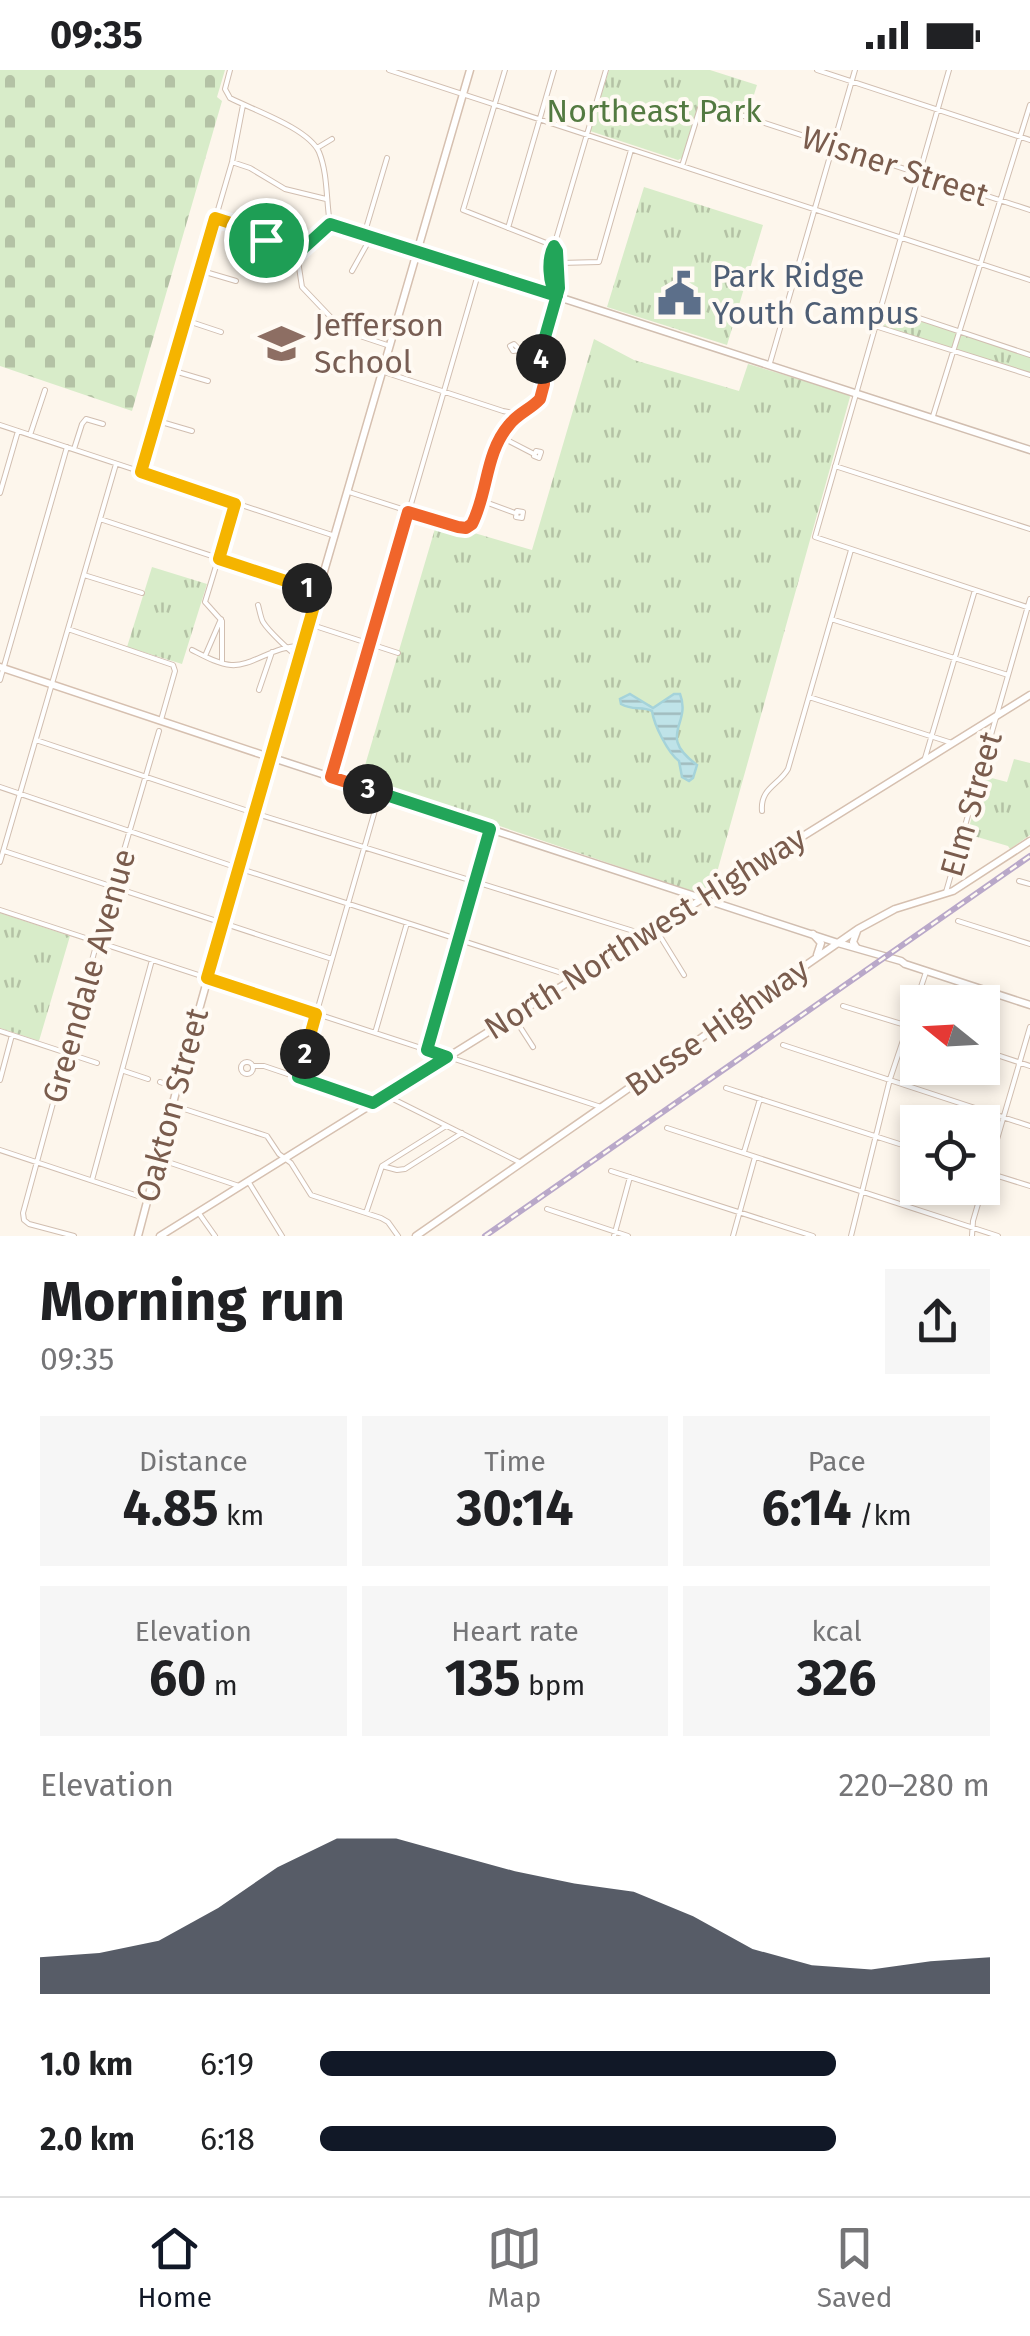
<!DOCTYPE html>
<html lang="en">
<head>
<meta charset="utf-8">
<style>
  body { margin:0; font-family:"Fira Sans",sans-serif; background:#f6f6f6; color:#202124; height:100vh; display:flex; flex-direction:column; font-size:38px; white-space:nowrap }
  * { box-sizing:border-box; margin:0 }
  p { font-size:32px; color:#757577 }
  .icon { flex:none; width:55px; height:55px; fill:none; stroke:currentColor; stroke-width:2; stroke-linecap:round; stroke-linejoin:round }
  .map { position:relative; height:1166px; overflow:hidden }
  .sheet { display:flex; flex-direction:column; background:#fff; flex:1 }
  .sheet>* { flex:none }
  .needle { width:65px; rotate:288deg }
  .fabs { position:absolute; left:900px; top:915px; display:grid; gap:20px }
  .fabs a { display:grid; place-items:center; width:100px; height:100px; border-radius:0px; background:#fff; box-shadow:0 5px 15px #0003; font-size:50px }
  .pin { position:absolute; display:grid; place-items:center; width:85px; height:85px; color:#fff; margin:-42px; border:5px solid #fff; border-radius:50%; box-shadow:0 2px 10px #0007 }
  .km { position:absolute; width:50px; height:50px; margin:-25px; border-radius:50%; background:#222; color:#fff; font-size:28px; line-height:50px; text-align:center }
  .round { display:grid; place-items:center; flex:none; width:105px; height:105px; border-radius:0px; background:#f6f6f6 }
  .head { display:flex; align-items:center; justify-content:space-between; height:170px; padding:0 40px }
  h1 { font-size:55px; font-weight:700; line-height:75px }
  .metrics { display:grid; grid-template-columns:repeat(3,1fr); gap:15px; height:170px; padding:10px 40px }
  .metrics div { display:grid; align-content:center; border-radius:0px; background:#f6f6f6; text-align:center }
  .metrics b { font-size:50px; font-weight:700 }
  .metrics small { font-size:28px; font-weight:400 }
  .metrics p { font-size:28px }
  .chart { height:280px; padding:20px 40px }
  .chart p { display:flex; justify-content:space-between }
  .chart svg { width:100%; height:180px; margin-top:10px; fill:#111827; opacity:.7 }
  ul { padding:0 40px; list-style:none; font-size:32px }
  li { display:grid; grid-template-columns:160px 120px 1fr; align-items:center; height:75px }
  li i { height:25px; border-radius:12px; background:#111827 }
  .status { display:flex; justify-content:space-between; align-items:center; height:70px; padding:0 50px; background:#fff; direction:ltr }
  .status svg { height:28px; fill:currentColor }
  .tab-bar { display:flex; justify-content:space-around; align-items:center; height:140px; border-top:2px solid #e0e0e0; background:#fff; font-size:28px; color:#757577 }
  .tab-bar a { display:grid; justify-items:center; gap:5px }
  .tab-bar .active { color:#111827 }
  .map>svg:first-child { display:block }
  .grass { fill:url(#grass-tufts) }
  .cemetery { fill:url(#cemetery-stones) }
  .water { fill:url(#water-rules); stroke:#a5d3da; stroke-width:2.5 }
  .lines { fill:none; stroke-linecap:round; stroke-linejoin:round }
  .minor-casing { stroke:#d1beb0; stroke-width:6 }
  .tertiary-casing { stroke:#d1beb0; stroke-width:9 }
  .secondary-casing { stroke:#d6c0b0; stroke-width:9 }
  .minor { stroke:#fff; stroke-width:4 }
  .tertiary { stroke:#fff; stroke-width:6 }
  .secondary { stroke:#fff; stroke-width:6 }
  .rail-casing { stroke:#b9a8c9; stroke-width:6 }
  .rail { stroke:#fffaf3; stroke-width:2.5; stroke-dasharray:8; stroke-linecap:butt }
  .split-1-casing { stroke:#fff; stroke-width:20 }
  .split-2-casing { stroke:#fff; stroke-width:20 }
  .split-3-casing { stroke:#fff; stroke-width:20 }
  .split-4-casing { stroke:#fff; stroke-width:20 }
  .split-5-casing { stroke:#fff; stroke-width:20 }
  .split-1 { stroke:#f5b400; stroke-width:12 }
  .split-2 { stroke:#f5b400; stroke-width:12 }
  .split-3 { stroke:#22a559; stroke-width:12 }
  .split-4 { stroke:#f0652b; stroke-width:12 }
  .split-5 { stroke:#22a559; stroke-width:12 }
  .labels { text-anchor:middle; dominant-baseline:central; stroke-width:8; stroke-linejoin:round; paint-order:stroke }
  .park-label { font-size:32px; fill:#537a41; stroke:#fffaf3 }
  .street-label { font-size:32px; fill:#7a5c4d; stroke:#fffaf3 }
  .service-label { font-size:32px; fill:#4e5e75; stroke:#fffaf3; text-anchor:start }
  .education-label { font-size:32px; fill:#785e54; stroke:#fffaf3; text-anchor:start }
</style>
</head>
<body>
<div class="status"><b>09:35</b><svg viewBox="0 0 49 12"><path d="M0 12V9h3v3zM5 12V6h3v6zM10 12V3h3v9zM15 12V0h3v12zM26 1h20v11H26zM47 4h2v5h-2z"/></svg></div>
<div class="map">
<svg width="1030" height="1166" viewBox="0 0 1030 1166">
  <defs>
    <pattern id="grass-tufts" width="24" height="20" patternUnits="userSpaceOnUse" patternTransform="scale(2.5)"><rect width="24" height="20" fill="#d8ecc9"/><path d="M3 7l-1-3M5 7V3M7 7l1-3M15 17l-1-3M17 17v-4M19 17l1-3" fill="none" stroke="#b4c2a5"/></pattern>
    <pattern id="cemetery-stones" width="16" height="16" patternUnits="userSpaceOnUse" patternTransform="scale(2.5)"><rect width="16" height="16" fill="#d8ecc9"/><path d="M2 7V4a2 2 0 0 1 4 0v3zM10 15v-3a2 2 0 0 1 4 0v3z" fill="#b4c2a5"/></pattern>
    <pattern id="water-rules" width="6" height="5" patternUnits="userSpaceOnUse" patternTransform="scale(2.5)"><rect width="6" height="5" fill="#bfe3e8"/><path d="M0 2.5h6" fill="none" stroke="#a0bbbe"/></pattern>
  </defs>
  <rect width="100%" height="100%" fill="#fdf6ec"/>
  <!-- grass -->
  <path class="grass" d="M609 0H710L757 15 748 44 705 30 701 31 684 87 678 90 590 61Z
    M644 117 763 155 727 275 607 237Z
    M884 239 1030 287V303L880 255 878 252 881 241Z
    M594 269 634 290 739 321 748 294 849 324 850 327 714 813 697 823 361 709 437 452 532 480Z
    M152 497 207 514 182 594 127 577Z
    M1014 689 1030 693V765L1010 779 1008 776 967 764 984 706 1007 712Z
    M0 843 70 866 39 971 0 958Z"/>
  <!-- cemetery -->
  <path class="cemetery" d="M0 0H225L217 27 222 31 132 341 0 296Z"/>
  <!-- water -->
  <path class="water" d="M630 624 653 638 674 624H680C692 655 656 665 697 695L693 708 689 711 682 707 679 691C668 683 654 655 652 641 641 636 633 641 621 634L620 629Z"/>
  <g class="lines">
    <defs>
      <path id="minor" d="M230 0 225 19 230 28C253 40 308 58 319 82 328 104 326 131 330 154
        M389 0 1030 210
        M505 0 463 140 554 176
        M817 0 1030 70
        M949 0 815 467 1030 538
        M317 78 332 69
        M232 92 250 98 285 119 326 129
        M682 96 700 38 703 34H707L1030 140
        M215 148 240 156 279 179 297 184
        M330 154 416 181
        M329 155 297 184 302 217 341 258 348 262 390 276
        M508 158 554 0
        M364 165 387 88
        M560 193 599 192 631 80
        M202 201 236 211
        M352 201 371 167
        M557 226 551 217 550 181 554 176 606 0
        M883 236 1030 285
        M185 250 221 262
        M875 256 1030 305
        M520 280 513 281 510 276 514 274 520 280 541 286
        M770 293 855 0
        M171 300 208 311
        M384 302 503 341 518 344
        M933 346 1030 35
        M158 351 192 361
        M0 355 332 465
        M30 365 45 320
        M501 367 534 384
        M74 379 82 354 86 349 103 354
        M536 381 541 382 539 388 534 386Z
        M835 396 1030 459
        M141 402 232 92 243 35
        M349 422 458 457 466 458 472 454 490 394 506 359 516 348 537 333 542 325 544 308 541 281 559 218 557 181 554 176
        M0 423 18 361
        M480 430 515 443
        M517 441 523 442 522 448 516 447Z
        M100 449 318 521
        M84 505 142 523
        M258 535C259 538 261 549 263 552 268 560 290 582 299 587
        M831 549 1008 605
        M309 554 398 583
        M68 559 173 595 175 601 161 650
        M192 580C204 586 218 594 231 595 252 597 274 575 302 576
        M205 586 221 549
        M222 593V551L205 532 235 434
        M0 610 67 377
        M259 620 272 582
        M809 627 952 673
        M36 670 254 743 643 864
        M925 688 975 520
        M332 705 479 201
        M0 717 238 798 574 907
        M762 741C760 718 779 715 788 699L851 480
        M4 781 332 889
        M0 792 116 394
        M1019 811 1030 814
        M946 822 1030 529
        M0 840 601 1037
        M958 851 1030 874
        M655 858 684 905
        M843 936 918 959
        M513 946 533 977
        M0 961 97 993
        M375 963 407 853
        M783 975 1030 1056
        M427 980 490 759
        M982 980 1030 996
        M241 998a6 6 0 1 1 12 0a6 6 0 1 1-12 0Z
        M253 996H264L373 1033
        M124 1001 148 1009
        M298 1007 380 723
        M0 1010 12 965
        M160 1012 177 1018
        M726 1018 918 1080
        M387 1026 521 1093
        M175 1036 267 1066 279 1084 291 1093 311 1125 381 1148 388 1152 398 1166
        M667 1058 998 1166
        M0 1080 147 1129
        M744 1082 760 1029
        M159 1089 239 1116
        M382 1096 397 1100 405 1099 462 1063
        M611 1101 813 1166
        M982 1101 1030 1116
        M92 1110 152 890
        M248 1111 282 1166
        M547 1139 628 1166
        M198 1142 215 1166
        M366 1143 382 1096 446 1056
        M74 1166 29 1154 24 1150 23 1143 97 872 159 661
        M614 1166 630 1107
        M733 1166 755 1087
        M851 1166 890 1009 926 902
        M972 1166 973 1151 1030 957"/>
      <path id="tertiary" d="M417 181 1030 380
        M270 687 838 873 901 891 905 894 1030 935"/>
      <path id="secondary" d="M0 597 269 687
        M813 864 821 873 817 885
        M856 877 853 872 857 861
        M138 1166 177 1018 270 687 470 0
        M160 1166 1030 625
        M416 1166 858 859 895 839 953 821 1030 771"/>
    </defs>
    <!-- minor casing -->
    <use href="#minor" class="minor-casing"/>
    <!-- tertiary casing -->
    <use href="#tertiary" class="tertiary-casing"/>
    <!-- secondary casing -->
    <use href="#secondary" class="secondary-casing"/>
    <!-- minor -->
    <use href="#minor" class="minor"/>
    <!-- tertiary -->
    <use href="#tertiary" class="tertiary"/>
    <!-- secondary -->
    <use href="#secondary" class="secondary"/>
    <defs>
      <path id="rail" d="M485 1166 1030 786"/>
    </defs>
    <!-- rail casing -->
    <use href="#rail" class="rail-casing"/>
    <!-- rail -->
    <use href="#rail" class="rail"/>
  </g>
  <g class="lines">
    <defs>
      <path id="split-1" d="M266 170 240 156 215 148 141 402 235 434 219 489 307 518"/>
      <path id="split-2" d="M305 984 316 944 207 908 318 522 307 518"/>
      <path id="split-3" d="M305 984 298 1007 373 1033 447 987 427 980 490 759 368 719"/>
      <path id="split-4" d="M368 719 331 707 408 442 458 457 466 458 472 454C488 423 485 383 509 355 517 344 531 339 540 329L544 314 541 289"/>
      <path id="split-5" d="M266 170 279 180 297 184 330 154 557 226C548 214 547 188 554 176L557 181 559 218 543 274 541 289"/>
    </defs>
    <!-- split-1 casing -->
    <use href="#split-1" class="split-1-casing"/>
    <!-- split-2 casing -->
    <use href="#split-2" class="split-2-casing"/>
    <!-- split-3 casing -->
    <use href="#split-3" class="split-3-casing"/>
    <!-- split-4 casing -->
    <use href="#split-4" class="split-4-casing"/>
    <!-- split-5 casing -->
    <use href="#split-5" class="split-5-casing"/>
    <!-- split-1 -->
    <use href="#split-1" class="split-1"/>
    <!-- split-2 -->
    <use href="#split-2" class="split-2"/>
    <!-- split-3 -->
    <use href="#split-3" class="split-3"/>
    <!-- split-4 -->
    <use href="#split-4" class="split-4"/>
    <!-- split-5 -->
    <use href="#split-5" class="split-5"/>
  </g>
  <!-- icons -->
  <defs>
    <symbol id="civic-bare" viewBox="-9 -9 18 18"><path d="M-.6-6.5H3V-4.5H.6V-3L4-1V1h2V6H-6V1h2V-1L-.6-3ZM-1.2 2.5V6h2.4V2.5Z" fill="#5c6f8a" stroke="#fffaf3" stroke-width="2.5" paint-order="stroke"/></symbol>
    <symbol id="school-bare" viewBox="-9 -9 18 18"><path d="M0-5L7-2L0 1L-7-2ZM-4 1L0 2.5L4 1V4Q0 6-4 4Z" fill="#8d6e63" stroke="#fffaf3" stroke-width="2.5" paint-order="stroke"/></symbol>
  </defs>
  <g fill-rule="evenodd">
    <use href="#civic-bare" x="648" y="192" width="63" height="63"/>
    <use href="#school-bare" x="250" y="242" width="63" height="63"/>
  </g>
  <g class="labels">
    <!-- park labels -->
    <g class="park-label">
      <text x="654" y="41">Northeast Park</text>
    </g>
    <!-- street labels -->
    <g class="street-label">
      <text transform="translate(895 96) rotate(18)">Wisner Street</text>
      <text transform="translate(971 734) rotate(-74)">Elm Street</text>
      <text transform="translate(645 863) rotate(-32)">North Northwest Highway</text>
      <text transform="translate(89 906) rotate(-74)">Greendale Avenue</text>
      <text transform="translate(717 957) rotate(-35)">Busse Highway</text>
      <text transform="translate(172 1035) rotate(-75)">Oakton Street</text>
    </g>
    <!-- service labels -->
    <g class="service-label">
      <text x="712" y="206">Park Ridge<tspan x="712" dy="37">Youth Campus</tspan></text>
    </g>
    <!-- education labels -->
    <g class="education-label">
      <text x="314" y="255">Jefferson<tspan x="314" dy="37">School</tspan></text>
    </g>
  </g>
</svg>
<div class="fabs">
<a><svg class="needle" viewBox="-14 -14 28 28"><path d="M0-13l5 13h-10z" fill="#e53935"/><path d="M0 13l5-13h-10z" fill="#757577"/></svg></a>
<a><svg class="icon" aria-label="locate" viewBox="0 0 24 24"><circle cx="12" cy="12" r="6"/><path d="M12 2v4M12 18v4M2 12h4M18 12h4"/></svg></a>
</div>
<div class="pin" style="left:266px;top:170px;background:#1e9e55"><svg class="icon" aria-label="arrive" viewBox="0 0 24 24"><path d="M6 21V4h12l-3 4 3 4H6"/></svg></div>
<b class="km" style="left:307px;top:518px">1</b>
<b class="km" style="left:305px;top:984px">2</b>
<b class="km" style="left:368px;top:719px">3</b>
<b class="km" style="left:541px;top:289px">4</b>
</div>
<section class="sheet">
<div class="head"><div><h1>Morning run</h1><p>09:35</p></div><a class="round"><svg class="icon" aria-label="share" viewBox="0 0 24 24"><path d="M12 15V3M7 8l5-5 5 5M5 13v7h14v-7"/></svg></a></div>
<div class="metrics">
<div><p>Distance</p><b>4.85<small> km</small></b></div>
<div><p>Time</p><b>30:14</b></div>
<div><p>Pace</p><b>6:14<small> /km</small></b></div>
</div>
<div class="metrics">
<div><p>Elevation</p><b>60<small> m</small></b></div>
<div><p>Heart rate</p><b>135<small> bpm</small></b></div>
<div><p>kcal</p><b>326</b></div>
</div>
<div class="chart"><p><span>Elevation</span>220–280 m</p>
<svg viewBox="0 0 160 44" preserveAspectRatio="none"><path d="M0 44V35L10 34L20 31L30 23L40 13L50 6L60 6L70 10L80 14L90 17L100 19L110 25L120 33L130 37L140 38L150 36L160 35V44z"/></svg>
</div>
<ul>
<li><b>1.0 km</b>6:19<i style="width:77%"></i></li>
<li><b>2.0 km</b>6:18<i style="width:77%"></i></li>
</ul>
</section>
<nav class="tab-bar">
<a class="active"><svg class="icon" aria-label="home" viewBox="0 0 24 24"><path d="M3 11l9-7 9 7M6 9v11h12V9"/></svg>Home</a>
<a><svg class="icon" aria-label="map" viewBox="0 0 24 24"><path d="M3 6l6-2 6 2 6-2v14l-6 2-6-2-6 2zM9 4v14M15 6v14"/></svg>Map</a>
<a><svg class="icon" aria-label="saved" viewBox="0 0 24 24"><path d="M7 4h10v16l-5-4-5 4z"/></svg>Saved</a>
</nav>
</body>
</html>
